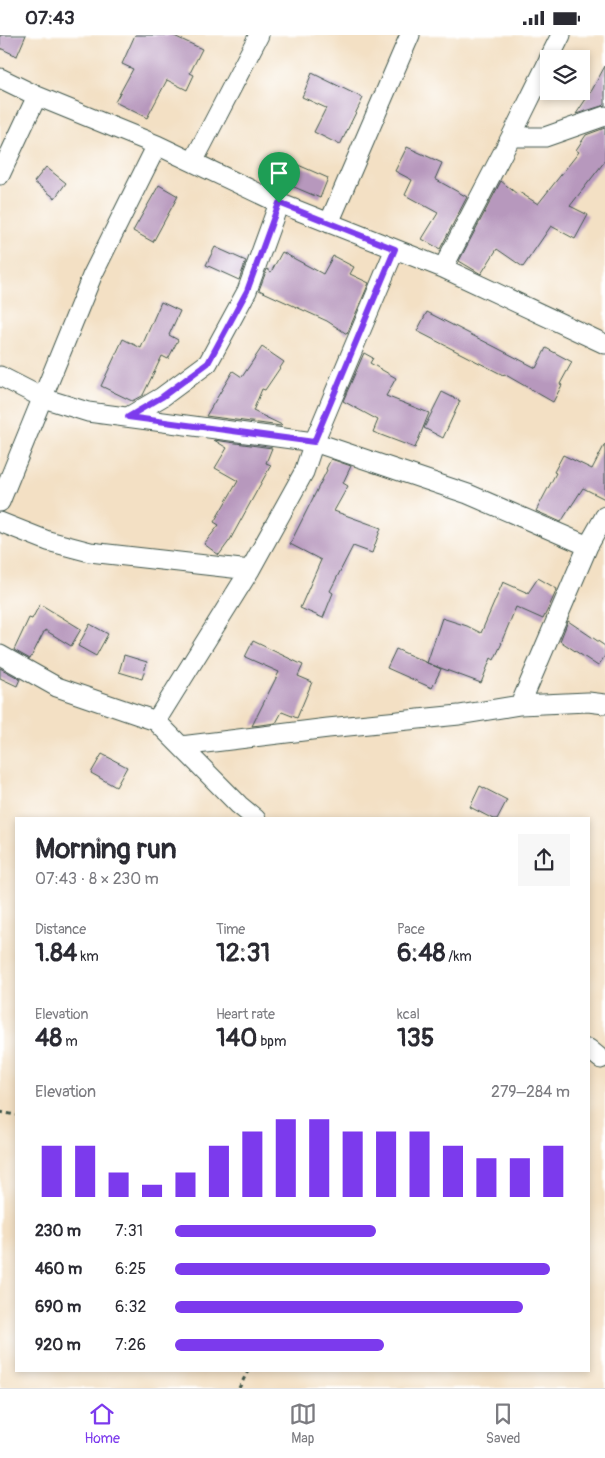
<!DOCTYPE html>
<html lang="en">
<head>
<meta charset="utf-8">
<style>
  body { margin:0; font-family:Pangolin,sans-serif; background:#f7f7f7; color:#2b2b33; height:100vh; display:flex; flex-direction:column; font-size:19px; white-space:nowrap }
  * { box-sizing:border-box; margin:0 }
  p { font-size:16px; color:#7c7c81 }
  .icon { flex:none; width:28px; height:28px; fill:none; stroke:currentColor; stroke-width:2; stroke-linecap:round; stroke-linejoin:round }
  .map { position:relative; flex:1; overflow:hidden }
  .sheet { position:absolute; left:15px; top:782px; width:575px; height:555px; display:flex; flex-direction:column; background:#fff; border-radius:0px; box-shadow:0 2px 8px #0003 }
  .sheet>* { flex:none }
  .buttons { position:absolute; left:540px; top:15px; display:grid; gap:10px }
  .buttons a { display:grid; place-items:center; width:50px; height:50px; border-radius:0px; background:#fff; box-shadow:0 2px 8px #0003; font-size:25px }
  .pin { position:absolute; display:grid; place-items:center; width:42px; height:42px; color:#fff; margin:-51px -21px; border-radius:50% 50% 50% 0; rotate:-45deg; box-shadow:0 0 5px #0007 }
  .pin .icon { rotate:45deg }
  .round { display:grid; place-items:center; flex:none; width:52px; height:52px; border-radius:0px; background:#f7f7f7 }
  .headline { display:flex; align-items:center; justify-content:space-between; height:85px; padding:0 20px }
  h1 { font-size:28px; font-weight:700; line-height:38px }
  .figures { display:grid; grid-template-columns:repeat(3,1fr); gap:8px; height:85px; padding:5px 20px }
  .figures div { display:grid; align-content:center }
  .figures b { font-size:25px; font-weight:700 }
  .figures small { font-size:14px; font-weight:400 }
  .figures p { font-size:14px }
  .chart { height:140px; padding:10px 20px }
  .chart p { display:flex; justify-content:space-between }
  .chart svg { width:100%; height:90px; margin-top:5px; stroke:#7c3aed; stroke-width:6 }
  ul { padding:0 20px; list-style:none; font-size:16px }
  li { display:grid; grid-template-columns:80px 60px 1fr; align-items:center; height:38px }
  li i { height:12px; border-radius:6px; background:#7c3aed }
  .status { display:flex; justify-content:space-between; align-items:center; height:35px; padding:0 25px; background:#fff; direction:ltr }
  .status svg { height:14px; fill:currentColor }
  .dock { display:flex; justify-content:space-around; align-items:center; height:70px; border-top:1px solid #e1e1e2; background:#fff; font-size:14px; color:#7c7c81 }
  .dock a { display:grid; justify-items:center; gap:2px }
  .dock .active { color:#7c3aed }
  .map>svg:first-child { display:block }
  .building { fill:#b798bd }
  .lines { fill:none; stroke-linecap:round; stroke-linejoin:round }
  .minor-casing { stroke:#3f554a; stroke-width:21 }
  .path { stroke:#3f554a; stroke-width:3; stroke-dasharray:4 4; stroke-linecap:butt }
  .minor { stroke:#fff; stroke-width:19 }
  .route-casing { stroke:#fff; stroke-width:10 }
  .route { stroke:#7c3aed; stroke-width:6 }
</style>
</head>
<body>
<div class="status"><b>07:43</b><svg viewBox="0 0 49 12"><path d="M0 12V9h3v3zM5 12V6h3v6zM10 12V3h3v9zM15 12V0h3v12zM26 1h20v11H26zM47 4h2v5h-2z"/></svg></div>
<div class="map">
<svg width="605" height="1353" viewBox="0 0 605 1353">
  <rect width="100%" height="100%" fill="#fff"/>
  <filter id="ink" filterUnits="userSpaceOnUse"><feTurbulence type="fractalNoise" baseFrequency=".02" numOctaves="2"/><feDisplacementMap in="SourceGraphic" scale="10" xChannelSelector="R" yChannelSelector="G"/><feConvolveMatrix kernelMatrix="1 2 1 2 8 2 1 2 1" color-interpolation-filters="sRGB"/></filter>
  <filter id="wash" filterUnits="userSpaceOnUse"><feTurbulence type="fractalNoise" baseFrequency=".0096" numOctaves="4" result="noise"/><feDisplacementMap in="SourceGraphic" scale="20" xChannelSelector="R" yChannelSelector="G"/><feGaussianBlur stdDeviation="1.12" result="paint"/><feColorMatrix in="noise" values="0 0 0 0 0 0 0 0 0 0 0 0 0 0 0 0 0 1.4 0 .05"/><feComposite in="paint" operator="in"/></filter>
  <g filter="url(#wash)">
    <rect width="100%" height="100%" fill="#f3e0c4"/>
    <g id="blocks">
      <!-- building -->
      <path class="building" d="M0 0H26L17 21 0 13Z
        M135 0H172L202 14 190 38 194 40 187 55 167 45 147 83 115 67 133 34 122 29Z
        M605 31V70L576 79 592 55Z
        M312 38 363 63 340 110 314 97 326 73 302 62Z
        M605 93V126L570 171 588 180 575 204 551 191 523 232 497 214 481 239 459 226 501 146 517 159 519 157 538 169 579 117 576 115 586 100Z
        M407 112 442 128 435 144 467 162 440 214 422 204 438 178 405 160 412 145 395 136Z
        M289 126 328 143 320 163 280 146Z
        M46 132 66 148 55 163 34 147Z
        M159 150 178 161 153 207 133 196Z
        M215 212 246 226 239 245 206 230Z
        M282 217 323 239 333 221 354 232 350 239 369 248 347 299 327 286 259 255 267 234 271 237Z
        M161 267 180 276 169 300 178 305 168 324 162 321 143 360 132 366 101 351 123 304 141 313Z
        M427 277 536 333 546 313 572 327 560 349 562 350 553 367 504 339 503 340 417 296Z
        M262 312 284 327 265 355 262 354 253 376 282 390 281 391 206 381 233 336 242 342Z
        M364 318 373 323 370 328 396 343 386 361 429 378 415 413 373 397 378 385 343 366Z
        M442 357 460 366 443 403 424 393Z
        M214 405 272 413 266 428 271 430 230 505 219 520 204 509 219 490 214 487 238 446 215 433 227 413Z
        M605 409V464L583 453 561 487 536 476 556 438 554 437 563 420 592 434Z
        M331 424 351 431 343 448 348 451 334 476 381 493 372 518 353 511 330 556 333 558 323 583 300 573 321 525 290 509 327 435 326 434Z
        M538 543 557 554 549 572 543 584 516 572 501 608H502L494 625 491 623 481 648 427 628 442 583 467 591 481 598 503 547 528 558Z
        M40 569 81 594 71 611 45 595 30 624 14 615 29 583 32 584Z
        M568 586 605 611V621L598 631 560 606Z
        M90 589 108 599 96 621 78 611Z
        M253 606 303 630 298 641 312 647 297 683 282 677 276 688 252 691 279 637 245 622Z
        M396 614 441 634 432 653 387 633Z
        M124 620 147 627 142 644 119 637Z
        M0 633 20 644 17 651 0 643Z
        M102 719 127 732 116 752 91 738Z
        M480 751 507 765 497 784H493L470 772Z"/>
    </g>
  </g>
  <g filter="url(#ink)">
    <use href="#blocks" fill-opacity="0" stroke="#3f554a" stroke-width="1"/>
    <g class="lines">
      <defs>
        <path id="minor" d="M549 24 561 0
          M0 43 37 61 157 110 279 168 443 233 605 309
          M511 102H545L605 81
          M193 127 259 0
          M0 140 37 61
          M329 188 410 0
          M443 233 511 102 549 25
          M0 341 43 363 88 377 314 407 468 459 588 511
          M128 382 162 362 208 328 247 256 279 168
          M0 467 92 241 157 110
          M0 487 48 506 90 517 250 535
          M0 620 57 652 156 686 239 770 256 784
          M520 670 588 511 605 481
          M156 686 250 535 304 437 314 407 395 214
          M181 711 328 693 459 680 520 670 588 667 605 669
          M589 1014 601 1024"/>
      </defs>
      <!-- minor casing -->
      <use href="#minor" class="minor-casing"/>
      <!-- path -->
      <path class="path" d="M0 1077 16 1080
        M239 1353 248 1336"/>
      <!-- minor -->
      <use href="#minor" class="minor"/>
    </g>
  </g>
  <g class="lines" filter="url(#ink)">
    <defs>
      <path id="route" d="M279 168 395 214 314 407 128 382 162 362 208 328 247 256Z"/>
    </defs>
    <!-- route casing -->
    <use href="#route" class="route-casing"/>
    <!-- route -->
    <use href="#route" class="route"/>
  </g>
</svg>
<div class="buttons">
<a><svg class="icon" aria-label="layers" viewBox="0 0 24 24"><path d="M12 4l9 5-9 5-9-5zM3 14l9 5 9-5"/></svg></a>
</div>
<div class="pin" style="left:279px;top:168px;background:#1e9e55"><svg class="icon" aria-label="arrive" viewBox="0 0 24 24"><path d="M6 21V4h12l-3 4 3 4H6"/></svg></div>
<section class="sheet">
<div class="headline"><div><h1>Morning run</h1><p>07:43 · 8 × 230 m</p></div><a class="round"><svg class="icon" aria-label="share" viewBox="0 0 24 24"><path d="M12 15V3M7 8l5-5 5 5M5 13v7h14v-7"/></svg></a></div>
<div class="figures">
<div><p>Distance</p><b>1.84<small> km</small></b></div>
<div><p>Time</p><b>12:31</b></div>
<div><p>Pace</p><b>6:48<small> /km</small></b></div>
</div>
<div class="figures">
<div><p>Elevation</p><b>48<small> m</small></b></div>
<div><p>Heart rate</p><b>140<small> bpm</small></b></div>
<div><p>kcal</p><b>135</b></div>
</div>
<div class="chart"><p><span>Elevation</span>279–284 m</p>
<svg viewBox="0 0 160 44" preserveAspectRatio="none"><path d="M5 44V19M15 44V19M25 44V32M35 44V38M45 44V32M55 44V19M65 44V12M75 44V6M85 44V6M95 44V12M105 44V12M115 44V12M125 44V19M135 44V25M145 44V25M155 44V19"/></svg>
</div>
<ul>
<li><b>230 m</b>7:31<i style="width:51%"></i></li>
<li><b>460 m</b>6:25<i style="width:95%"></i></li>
<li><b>690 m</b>6:32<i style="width:88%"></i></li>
<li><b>920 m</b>7:26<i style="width:53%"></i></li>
</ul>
</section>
</div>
<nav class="dock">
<a class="active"><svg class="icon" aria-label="home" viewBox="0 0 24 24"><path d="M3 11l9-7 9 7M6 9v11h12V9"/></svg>Home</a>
<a><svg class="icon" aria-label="map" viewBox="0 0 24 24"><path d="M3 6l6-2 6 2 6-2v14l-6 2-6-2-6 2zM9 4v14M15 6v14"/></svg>Map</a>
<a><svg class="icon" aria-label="saved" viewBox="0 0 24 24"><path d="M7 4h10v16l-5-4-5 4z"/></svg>Saved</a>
</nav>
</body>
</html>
